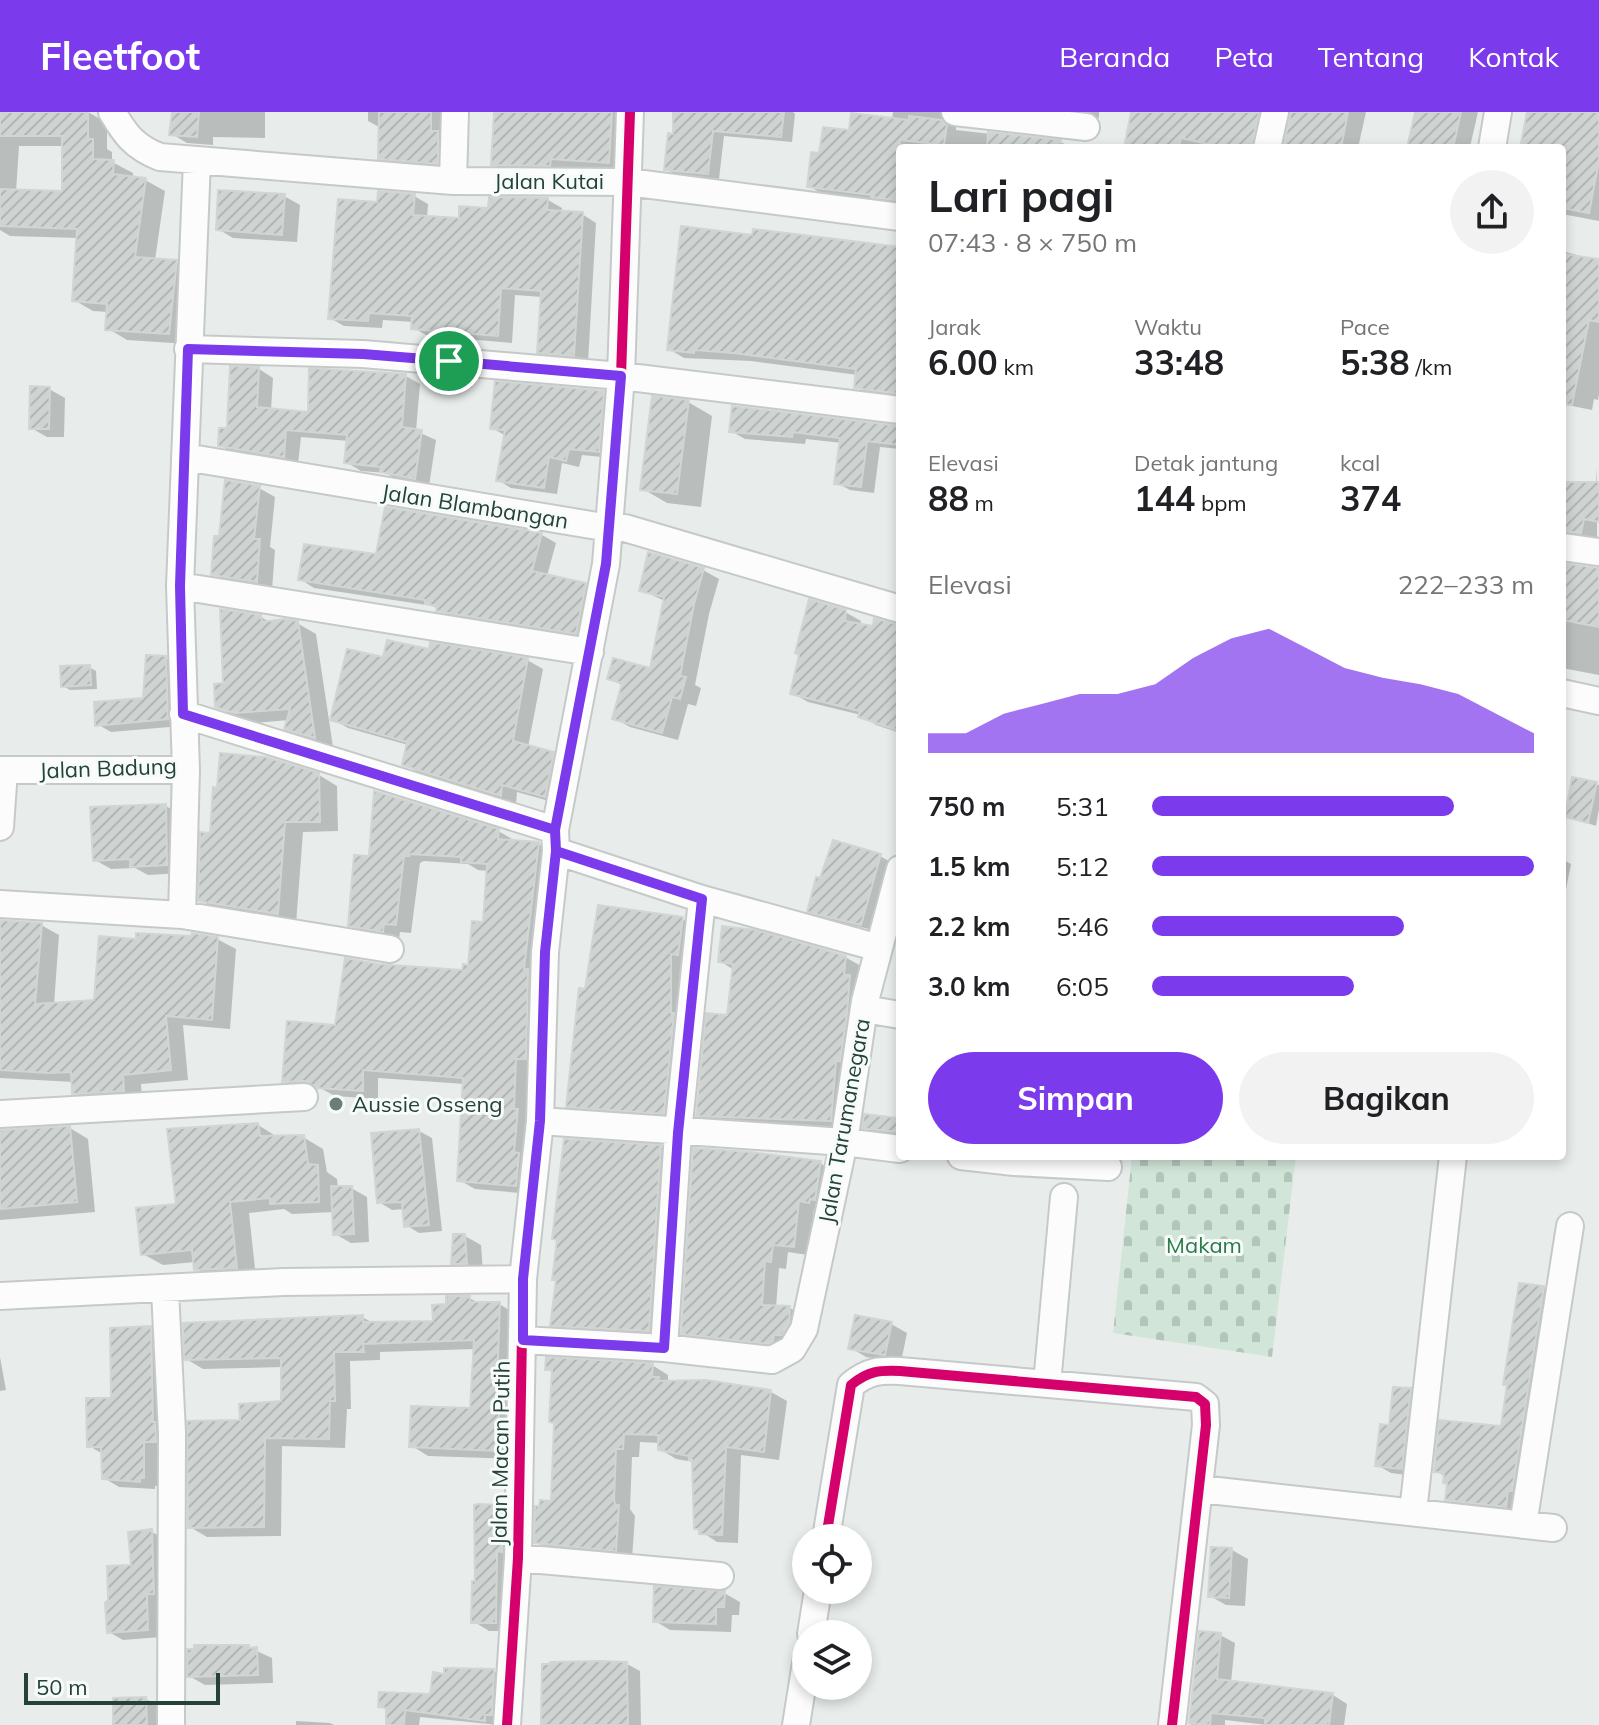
<!DOCTYPE html>
<html lang="id">
<head>
<meta charset="utf-8">
<style>
  body { margin:0; font-family:Mulish,sans-serif; background:#f2f2f2; color:#202124; height:100vh; display:flex; flex-direction:column; font-size:30px; white-space:nowrap }
  * { box-sizing:border-box; margin:0 }
  p { font-size:26px; color:#757577 }
  .icon { flex:none; width:44px; height:44px; fill:none; stroke:currentColor; stroke-width:2; stroke-linecap:round; stroke-linejoin:round }
  .map { position:relative; flex:1; overflow:hidden }
  .sheet { position:absolute; left:896px; top:32px; width:670px; height:1016px; display:flex; flex-direction:column; background:#fff; border-radius:8px; box-shadow:0 4px 12px #0003 }
  .sheet>* { flex:none }
  .controls { position:absolute; left:792px; top:1412px; display:grid; gap:16px }
  .controls a { display:grid; place-items:center; width:80px; height:80px; border-radius:50%; background:#fff; box-shadow:0 4px 12px #0003; font-size:40px }
  .scale { position:absolute; left:24px; bottom:20px; width:196px; box-sizing:border-box; padding-left:8px; border:4px solid #24423a; border-top:0; font-size:22px; line-height:28px; white-space:nowrap; color:#24423a; -webkit-text-stroke:6px #f7fbf9; paint-order:stroke }
  .pin { position:absolute; display:grid; place-items:center; width:68px; height:68px; color:#fff; margin:-34px; border:4px solid #fff; border-radius:50%; box-shadow:0 2px 8px #0007 }
  .round { display:grid; place-items:center; flex:none; width:84px; height:84px; border-radius:42px; background:#f2f2f2 }
  .overview { display:flex; align-items:center; justify-content:space-between; height:136px; padding:0 32px }
  h1 { font-size:44px; font-weight:700; line-height:60px }
  .figures { display:grid; grid-template-columns:repeat(3,1fr); gap:12px; height:136px; padding:8px 32px }
  .figures div { display:grid; align-content:center }
  .figures b { font-size:34px; font-weight:700 }
  .figures small { font-size:22px; font-weight:400 }
  .figures p { font-size:22px }
  .chart { height:224px; padding:16px 32px }
  .chart p { display:flex; justify-content:space-between }
  .chart svg { width:100%; height:144px; margin-top:8px; fill:#7c3aed; opacity:.7 }
  .primary-button { display:flex; gap:16px; margin-top:auto; padding:16px 32px }
  .primary-button a { flex:1; height:92px; border-radius:48px; background:#7c3aed; color:#fff; font-size:32px; font-weight:700; line-height:92px; text-align:center }
  .primary-button a+a { background:#f2f2f2; color:#202124 }
  ul { padding:0 32px; list-style:none; font-size:26px }
  li { display:grid; grid-template-columns:128px 96px 1fr; align-items:center; height:60px }
  li i { height:20px; border-radius:10px; background:#7c3aed }
  header { display:flex; align-items:center; gap:48px; box-sizing:border-box; height:112px; padding:0 40px; background:#7c3aed; color:#fff }
  header strong { font-size:38px }
  nav { display:flex; gap:44px; margin-inline-start:auto; font-size:28px }
  .map>svg:first-child { display:block }
  .cemetery { fill:url(#cemetery-stones) }
  .shadow { fill:#0003; fill-rule:evenodd }
  .building { fill:url(#building-hatch); stroke:#d1d6d4; stroke-width:2 }
  .lines { fill:none; stroke-linecap:round; stroke-linejoin:round }
  .street-casing { stroke:#c5cac8; stroke-width:30 }
  .street { stroke:#fcfcfc; stroke-width:26 }
  .cycleway-casing { stroke:#f7fbf9; stroke-width:15 }
  .cycleway { stroke:#d6006c; stroke-width:10 }
  .route-casing { stroke:#fff; stroke-width:16 }
  .route { stroke:#7c3aed; stroke-width:10 }
  .poi-dot { fill:#697e78; stroke:#f7fbf9; stroke-width:3 }
  .labels { text-anchor:middle; dominant-baseline:central; stroke-width:6; stroke-linejoin:round; paint-order:stroke }
  .street-label { font-size:22px; fill:#24423a; stroke:#f7fbf9 }
  .poi-label { font-size:22px; fill:#24423a; stroke:#f7fbf9; text-anchor:start }
  .park-label { font-size:22px; fill:#2d7a4b; stroke:#f7fbf9 }
</style>
</head>
<body>
<header>
<strong>Fleetfoot</strong>
<nav><a>Beranda</a><a>Peta</a><a>Tentang</a><a>Kontak</a></nav>
</header>
<div class="map">
<svg width="1599" height="1613" viewBox="0 0 1599 1613">
  <defs>
    <pattern id="cemetery-stones" width="16" height="16" patternUnits="userSpaceOnUse" patternTransform="scale(2)"><rect width="16" height="16" fill="#d1e6d8"/><path d="M2 7V4a2 2 0 0 1 4 0v3zM10 15v-3a2 2 0 0 1 4 0v3z" fill="#b3c6ba"/></pattern>
    <pattern id="building-hatch" width="6" height="6" patternUnits="userSpaceOnUse" patternTransform="scale(2)"><rect width="6" height="6" fill="#cfd4d2"/><path d="M-1 1l2-2M0 6l6-6M5 7l2-2" fill="none" stroke="#b2b7b5"/></pattern>
  </defs>
  <rect width="100%" height="100%" fill="#e8edeb"/>
  <!-- cemetery -->
  <path class="cemetery" d="M1132 1044H1296L1272 1245 1113 1221Z"/>
  <!-- shadow -->
  <path class="shadow" d="M0 0H88L107 11V37L112 40V50L133 61V67L145 68 165 79 155 148 176 150 196 161 188 232 127 228 107 216 108 200 93 199 74 188 79 126 10 124 0 118ZM19 34H64V81L16 80Z
    M174 0H265V26L213 25V33L187 31 172 22Z
    M368 0H447L453 59 396 55 380 46 381 16 368 9Z
    M494 0H634L624 58 566 55V61H508L493 52Z
    M677 0H793L795 2 792 30 724 24 719 67 677 64 666 57Z
    M893 0H956V18L1061 30 1071 36H900V94L883 89 824 83 809 74 821 44 851 20 892 8Z
    M1066 0H1099V6Z
    M1132 0H1278L1268 36H1126Z
    M1292 0H1366L1358 36H1285Z
    M1417 0H1478L1470 35 1473 36H1408Z
    M1529 0H1599V109L1562 102V36H1522Z
    M284 84 300 93 297 130 233 126 218 117Z
    M414 84 428 92 427 106 460 108 490 98 548 88 562 96V101L582 102 596 111 588 251 553 248 539 240 542 185 515 183 512 231 428 224 413 216 414 210 383 208 382 216 344 214 330 206 379 92Z
    M754 125 900 136V288L872 284 856 275 858 263 751 249 684 246 669 237Z
    M1562 139 1599 149V282L1598 288 1594 287 1592 298 1562 292Z
    M259 257 273 266 271 298 310 302 406 264 420 272 416 319 436 328 429 374 397 368 386 361 361 359 346 350 349 329 301 325 298 352 234 342 220 333Z
    M49 277 65 286 64 325H47L31 316Z
    M603 281 616 288 612 346 582 343 579 355 562 351 557 382 511 376 498 368 506 324 492 316Z
    M688 290 712 304 701 395 667 391 643 377Z
    M900 315V337L880 335 874 381 850 378 837 371 842 331 806 327 805 332 745 327 731 319Z
    M1597 355V430L1562 442 1564 453 1599 457V563L1562 556V371L1596 372Z
    M259 376 275 385 270 435 275 438 272 478 229 471 214 462 221 426Z
    M387 397 542 423 556 431 547 464 585 473 600 481 591 528 453 506 433 494 314 476 300 467 378 444Z
    M703 458 719 467 709 502 695 573 701 576 696 594 688 592 678 628 630 615 614 606 623 574 609 566 652 558 665 489 641 478Z
    M845 500 861 509 860 514 874 516 900 514V621L876 613 861 603 808 590 792 581Z
    M261 505 271 511H297L316 522 333 635 305 627 286 616 289 608 255 611 236 605 217 594 225 573Z
    M166 546 179 554 181 614 111 620 97 612 145 588Z
    M384 548H527L543 557 528 635 553 642 568 651 560 692 517 680 516 692 419 661 404 652 408 633 348 616 332 607Z
    M89 555 96 559 97 577 70 578 63 574Z
    M319 663 337 674 338 719 303 720 296 812 219 799 200 788 211 723Z
    M1596 672 1599 673V697L1596 714 1567 704Z
    M166 694 181 703 183 761 148 763 135 756 111 757 95 748Z
    M498 719 514 728 539 732 554 741 532 1082 475 1077 459 1068 465 972 378 966V987L335 984 322 977 300 978 285 969 337 915 378 854 464 861 470 855 485 812 489 759 478 758 468 752 424 749 420 751 411 821 400 820 399 827 366 822 350 813 371 746Z
    M880 744 892 751 873 818 822 806 809 799Z
    M1562 747 1571 752 1562 797Z
    M682 807 698 816 679 1009 583 1003 568 994Z
    M0 809 41 813 59 823 54 893 96 890 138 829 217 827 236 837 230 917 183 913 188 968 141 972 142 988 92 991 74 981 73 970 0 966Z
    M845 845 861 854 846 1017 713 1012 698 1003 729 905 734 858 720 849Z
    M898 1008 900 1010V1023L872 1019 864 1015Z
    M258 1013 279 1026 303 1025 323 1037 327 1060 337 1067 338 1076H351L367 1085 369 1130 351 1131 335 1122 334 1100 292 1102 284 1097 249 1101 256 1166 216 1169 196 1157 195 1150 163 1153 143 1142 178 1094Z
    M70 1016 88 1027 95 1100 0 1108V1018Z
    M419 1019 432 1026 442 1119 419 1121 406 1113 405 1097 392 1098 379 1090Z
    M661 1035 675 1044 664 1226 567 1221 553 1212 558 1169Z
    M820 1051 835 1060 824 1098 814 1097 808 1143 788 1140 786 1157 779 1156 776 1196H790L805 1205 788 1237 698 1229 683 1221Z
    M465 1124 481 1133 483 1160H468L453 1151Z
    M1520 1174 1544 1176 1564 1188 1526 1405 1468 1399 1447 1387 1449 1372 1446 1365 1436 1359 1503 1316 1509 1274 1505 1272Z
    M469 1186 481 1192H499L516 1202 514 1347 428 1344 412 1334 472 1298 475 1237 380 1240V1248L350 1249 351 1297H347L345 1336 282 1334 281 1424 207 1425 190 1415 242 1310 283 1291V1255L203 1257 186 1247 362 1205 375 1212 435 1211 449 1194Z
    M891 1212 907 1221 901 1250 866 1245 851 1236Z
    M150 1216 166 1225 159 1374H155V1377L119 1375 104 1366 103 1342 89 1334Z
    M0 1245 6 1278 0 1279Z
    M652 1253 668 1263V1271L771 1280 787 1289 779 1348 741 1343 738 1431 717 1430 696 1416 694 1350 676 1347 660 1337V1331L640 1330 639 1345H632L630 1397 635 1404 632 1447 553 1440 536 1430 553 1391 556 1312 554 1261 547 1257Z
    M1410 1278 1424 1286 1415 1364 1391 1361 1377 1353 1391 1315Z
    M502 1395 518 1404 511 1519H489L473 1509 477 1471Z
    M152 1420 165 1427 161 1525 123 1528 109 1520 133 1455Z
    M1232 1438 1248 1447 1245 1494 1226 1493 1210 1484Z
    M724 1481 740 1490 739 1503H732L731 1520 670 1518 655 1509Z
    M1201 1521 1220 1523 1235 1531 1231 1570 1333 1583 1347 1592 1344 1613H1267L1225 1608V1613H1191Z
    M248 1535 272 1546 273 1571 205 1573 189 1564Z
    M627 1552 640 1559 641 1613H543Z
    M493 1559 508 1568 499 1613 420 1605 419 1613H388V1599L380 1594 432 1584 446 1564Z
    M146 1587 161 1596 167 1613H113L112 1600Z
    M296 1609 330 1611 334 1613H296Z"/>
  <!-- building -->
  <path class="building" d="M0 0H88V27H93V47L114 48 113 62 146 66 135 145 177 148 169 222 105 218 107 192 72 189 77 117 0 114V77L62 79V24H0Z
    M172 0H199L197 25 169 23Z
    M379 0H431V19H438V52L378 47Z
    M494 0H612L609 51 551 47 550 54 491 53Z
    M673 0H784L781 25 713 19 708 62 664 58 668 21 673 22Z
    M1131 0H1259L1251 36H1226L1181 26 1179 36H1124Z
    M1291 0H1348L1341 36H1283Z
    M1415 0H1461L1453 36H1407Z
    M1527 0H1599V49L1589 101 1562 96V36H1520Z
    M851 1 909 8V4L941 8 947 13 944 33 900 28 896 88 871 85 872 83 807 75 811 40 819 41 823 15 849 18Z
    M988 20 1061 28 1060 36H987Z
    M218 78 285 82 282 123 216 118Z
    M378 79 415 82 413 103 459 106V94L488 96 489 85 548 86 547 98 583 100 574 244 537 241 541 179 501 176 498 224 411 217 412 204 369 201 368 209 328 207 338 87 377 90Z
    M681 114 752 123 753 117 900 135V282L854 276 856 257 734 241 694 238V241L667 238Z
    M1562 142 1599 147V210L1589 208 1572 293 1562 292Z
    M230 254 259 255 257 295 308 300 309 256 406 262 402 315 422 318 415 367 380 360 381 355 344 351 347 323 286 318 284 345 218 334 219 316H227Z
    M495 269 604 279 599 340 569 337 566 349 549 345 544 376 496 369 505 318 490 317Z
    M30 274 50 275 49 317H29Z
    M652 284 689 288 677 382 640 378Z
    M732 294 900 314V333L867 329 861 375 834 372 840 326 793 320 792 325 729 320Z
    M225 368 260 374 254 427H260L257 470 211 463 214 424H219Z
    M1562 370H1599V410L1584 407 1581 421 1562 419Z
    M385 395 542 421 532 459 586 471 576 522 436 499 437 494 425 492V488L298 468 304 432 376 442Z
    M648 440 704 456 694 492 680 564 686 565 680 587 672 585 662 621 612 607 622 571 607 567 613 546 650 556 664 485 639 479Z
    M1562 451 1599 456V515L1562 508Z
    M809 487 846 498 845 509 873 514 874 506 900 513V619L858 605 860 599 790 582 799 543 795 541Z
    M220 497 261 503 262 510 284 507 298 509 315 626 284 617 290 597 235 601 215 595 214 572 223 571Z
    M387 528 429 537 430 530 528 546 513 629 554 640 545 685 502 673 501 684 402 653 407 630 330 608 347 537 383 545Z
    M146 543 166 544 168 607 95 614 94 590 143 586Z
    M90 553 91 573 61 575 60 554Z
    M220 641 266 645 319 661 320 710H285L278 802 198 789 200 720 210 721 213 675 217 676Z
    M1572 665 1597 670 1588 711 1565 705Z
    M374 679 499 717 498 727 539 730 524 857H528L526 947H516L514 997H518L514 1040 519 1041 516 1074 457 1069 463 966 363 958V979L317 976 304 969 282 970 287 909 335 913 345 846 378 852 462 858 463 852 468 853 472 809 483 810 487 752 461 750V745L409 742V744H404L396 813 384 812 383 820 348 814 354 743 369 744Z
    M166 692 167 753 130 755V747L93 749 90 695Z
    M833 728 881 742 861 813 807 800 816 765 820 766Z
    M598 793 683 805 678 843 671 842V901H674L664 1002 566 995 579 876 585 877Z
    M0 808 42 811 35 892 94 888 99 824 136 827V821L191 824 192 821 218 825 212 908 166 904 171 958 123 963 124 979 72 982 71 960 48 961 0 958Z
    M722 814 756 818 846 844 844 863H850L847 901 840 949H836L831 1009 696 1004 706 901 727 903 733 852 718 850Z
    M864 1002 898 1006 896 1020 862 1016Z
    M258 1011 260 1024 304 1023 308 1052 318 1053 319 1090 270 1092V1086L230 1090 237 1156 194 1158 192 1138 141 1143 136 1096 176 1092 167 1017Z
    M70 1014 77 1090 0 1097V1018Z
    M419 1017 429 1113 404 1115 402 1090 377 1091 371 1021Z
    M564 1027 661 1033 649 1219 550 1214 556 1168H552L557 1128 552 1127Z
    M693 1036 750 1040 821 1049 815 1088 810 1087 809 1091 799 1089 794 1135 773 1133 771 1150 765 1149 762 1193 790 1194 789 1211 782 1223H774L773 1229 769 1232 681 1222Z
    M331 1074H352L354 1122 333 1123Z
    M453 1122H465L467 1152H451Z
    M1519 1171 1544 1174 1512 1379H1508L1506 1395 1445 1388 1447 1372 1443 1371 1444 1361 1434 1360 1439 1308 1501 1314 1507 1273H1503Z
    M446 1184H470V1190H500L496 1297H499L498 1339 409 1335 411 1294 470 1296 474 1228 363 1232 364 1240H334L335 1289H330L329 1327 265 1326 264 1415 188 1416 187 1309 240 1308 239 1292 281 1289V1246L184 1248 183 1211 363 1203V1210L433 1209 432 1193 446 1192Z
    M855 1203 892 1210 885 1243 848 1237Z
    M151 1214 153 1310H155L156 1330H144V1366H140V1370L102 1367 101 1335H87L86 1286H111L110 1216Z
    M546 1245 653 1251 652 1265H659L658 1269 706 1268 771 1278 764 1340 726 1335 722 1423 699 1422V1417H694L692 1348H689V1344L658 1338V1323L624 1322 623 1337H616L614 1387 615 1393H619L616 1439 534 1431 535 1394H539L540 1388 551 1389 554 1311 549 1310 552 1258H545Z
    M1393 1275 1411 1276 1402 1357 1375 1354 1380 1312 1389 1313Z
    M478 1392 503 1393 502 1440 497 1439 496 1511H471L472 1469H475L474 1393Z
    M152 1417 154 1482H147L148 1518 107 1521 105 1491 108 1488 107 1454 131 1453 128 1420Z
    M1211 1435 1232 1436 1229 1486 1208 1485Z
    M654 1474 725 1479 724 1495H716V1512L653 1510Z
    M1199 1519 1221 1521 1217 1567 1333 1581 1329 1613H1265V1606L1211 1601 1210 1613 1189 1611Z
    M194 1533H249V1536L257 1535 258 1563 187 1565V1537H194Z
    M600 1549 627 1550 628 1613H541L542 1552H549L550 1550Z
    M444 1556 494 1557 492 1603H485V1609L405 1598 404 1613H386V1596L378 1595 379 1580 430 1582 433 1560 444 1562Z
    M146 1585 147 1613H113V1586Z"/>
  <g class="lines">
    <defs>
      <path id="street" d="M112 0C125 22 134 35 160 45L453 69 628 70 900 105
        M955 0 1086 15
        M1267 36 1275 0
        M1492 36 1498 0
        M453 69 455 0
        M188 237 363 242 621 264 900 298
        M185 345 609 416H625L900 497
        M1562 435 1599 440
        M180 474 590 540
        M1562 581 1599 589
        M183 602 555 718
        M0 658H186
        M0 715 4 658
        M556 739 702 787 879 836
        M0 792 182 803 390 837
        M182 803 186 658 180 474 197 48
        M864 897 900 903
        M0 1002 304 985
        M540 1009 844 1030 900 1037
        M961 1044 1014 1050 1016 1044
        M1014 1050 1108 1055
        M165 1178 172 1321 171 1613
        M0 1184 283 1170 523 1167
        M523 1228 664 1236 772 1248 792 1237 804 1217 844 1030 865 889 900 757
        M664 1236 678 1021 702 787
        M1047 1272 1064 1085
        M1200 1377 1553 1416
        M1413 1400 1453 1044
        M1523 1413 1570 1114
        M826 1426 851 1273C868 1259 879 1258 900 1259L1196 1285 1205 1292 1206 1313 1172 1613
        M518 1446 720 1464
        M811 1522 818 1478
        M507 1613 518 1446 523 1167 540 1009 545 840 556 739 555 718 606 452 621 264 630 0
        M796 1613 806 1551"/>
    </defs>
    <!-- street casing -->
    <use href="#street" class="street-casing"/>
    <!-- street -->
    <use href="#street" class="street"/>
    <defs>
      <path id="cycleway" d="M826 1426 851 1273C868 1259 879 1258 900 1259L1196 1285 1205 1292 1206 1313 1172 1613
        M507 1613 518 1446 523 1167 540 1009 545 840 556 739 555 718 606 452 621 264 630 0"/>
    </defs>
    <!-- cycleway casing -->
    <use href="#cycleway" class="cycleway-casing"/>
    <!-- cycleway -->
    <use href="#cycleway" class="cycleway"/>
  </g>
  <g class="lines">
    <defs>
      <path id="route" d="M449 249 621 264 606 452 555 718 556 739 545 840 540 1009 523 1167V1228L664 1236 678 1021 702 787 556 739 555 718 183 602 180 474 188 237 363 242 449 249"/>
    </defs>
    <!-- route casing -->
    <use href="#route" class="route-casing"/>
    <!-- route -->
    <use href="#route" class="route"/>
  </g>
  <!-- markers -->
  <circle class="poi-dot" cx="336" cy="992" r="8"/>
  <g class="labels">
    <!-- street labels -->
    <g class="street-label">
      <text x="549" y="69">Jalan Kutai</text>
      <text transform="translate(475 394) rotate(9)">Jalan Blambangan</text>
      <text transform="translate(108 656) rotate(-2)">Jalan Badung</text>
      <text transform="translate(844 1009) rotate(-80)">Jalan Tarumanegara</text>
      <text transform="translate(500 1341) rotate(-89)">Jalan Macan Putih</text>
    </g>
    <!-- poi labels -->
    <g class="poi-label">
      <text x="352" y="992">Aussie Osseng</text>
    </g>
    <!-- park labels -->
    <g class="park-label">
      <text x="1204" y="1133">Makam</text>
    </g>
  </g>
</svg>
<div class="controls">
<a><svg class="icon" aria-label="locate" viewBox="0 0 24 24"><circle cx="12" cy="12" r="6"/><path d="M12 2v4M12 18v4M2 12h4M18 12h4"/></svg></a>
<a><svg class="icon" aria-label="layers" viewBox="0 0 24 24"><path d="M12 4l9 5-9 5-9-5zM3 14l9 5 9-5"/></svg></a>
</div>
<div class="scale">50 m</div>
<div class="pin" style="left:449px;top:249px;background:#1e9e55"><svg class="icon" aria-label="arrive" viewBox="0 0 24 24"><path d="M6 21V4h12l-3 4 3 4H6"/></svg></div>
<section class="sheet">
<div class="overview"><div><h1>Lari pagi</h1><p>07:43 · 8 × 750 m</p></div><a class="round"><svg class="icon" aria-label="share" viewBox="0 0 24 24"><path d="M12 15V3M7 8l5-5 5 5M5 13v7h14v-7"/></svg></a></div>
<div class="figures">
<div><p>Jarak</p><b>6.00<small> km</small></b></div>
<div><p>Waktu</p><b>33:48</b></div>
<div><p>Pace</p><b>5:38<small> /km</small></b></div>
</div>
<div class="figures">
<div><p>Elevasi</p><b>88<small> m</small></b></div>
<div><p>Detak jantung</p><b>144<small> bpm</small></b></div>
<div><p>kcal</p><b>374</b></div>
</div>
<div class="chart"><p><span>Elevasi</span>222–233 m</p>
<svg viewBox="0 0 160 44" preserveAspectRatio="none"><path d="M0 44V38L10 38L20 32L30 29L40 26L50 26L60 23L70 15L80 9L90 6L100 12L110 18L120 21L130 23L140 26L150 32L160 38V44z"/></svg>
</div>
<ul>
<li><b>750 m</b>5:31<i style="width:79%"></i></li>
<li><b>1.5 km</b>5:12<i style="width:100%"></i></li>
<li><b>2.2 km</b>5:46<i style="width:66%"></i></li>
<li><b>3.0 km</b>6:05<i style="width:53%"></i></li>
</ul>
<div class="primary-button"><a>Simpan</a><a>Bagikan</a></div>
</section>
</div>
</body>
</html>
